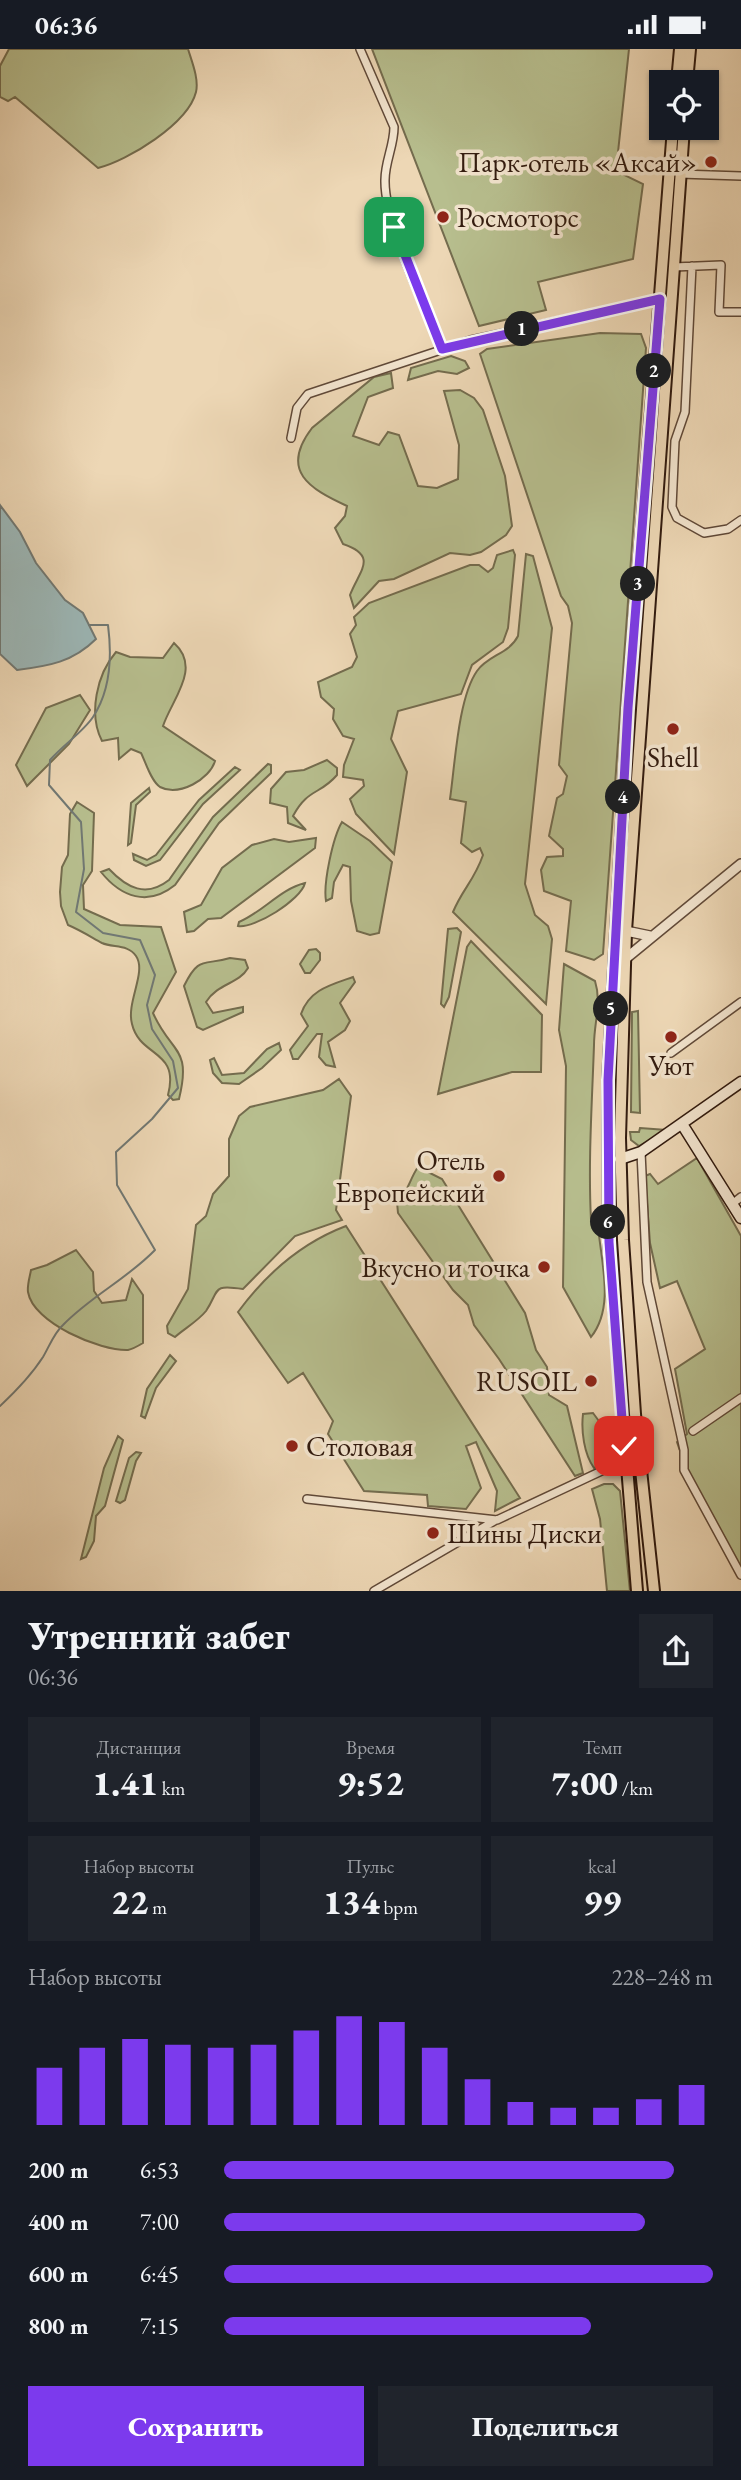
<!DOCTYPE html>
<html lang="ru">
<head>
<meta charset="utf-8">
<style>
  body { margin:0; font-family:"EB Garamond",serif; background:#20242c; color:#f1f3f6; height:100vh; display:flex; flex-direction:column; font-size:26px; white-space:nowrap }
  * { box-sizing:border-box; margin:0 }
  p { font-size:23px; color:#9ea1a6 }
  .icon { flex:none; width:38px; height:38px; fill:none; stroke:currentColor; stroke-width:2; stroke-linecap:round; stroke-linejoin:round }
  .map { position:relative; height:1542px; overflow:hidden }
  .sheet { display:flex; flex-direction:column; background:#171b24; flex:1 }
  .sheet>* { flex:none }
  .controls { position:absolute; left:649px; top:21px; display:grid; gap:14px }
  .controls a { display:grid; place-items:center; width:70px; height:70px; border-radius:0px; background:#171b24; box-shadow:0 2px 5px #0004; font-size:35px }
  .pin { position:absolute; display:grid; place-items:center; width:60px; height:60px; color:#fff; margin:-30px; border-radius:14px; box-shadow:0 4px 10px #0006 }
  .km { position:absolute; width:35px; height:35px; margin:-18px; border-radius:50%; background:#222; color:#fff; font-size:19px; line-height:35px; text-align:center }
  .round { display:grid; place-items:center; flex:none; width:74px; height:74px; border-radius:0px; background:#20242c }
  .overview { display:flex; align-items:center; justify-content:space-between; height:119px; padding:0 28px }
  h1 { font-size:38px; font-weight:800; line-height:52px }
  .stats { display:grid; grid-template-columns:repeat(3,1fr); gap:10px; height:119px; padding:7px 28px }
  .stats div { display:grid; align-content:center; border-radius:0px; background:#20242c; text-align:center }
  .stats b { font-size:35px; font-weight:800 }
  .stats small { font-size:19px; font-weight:400 }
  .stats p { font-size:19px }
  .chart { height:196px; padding:14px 28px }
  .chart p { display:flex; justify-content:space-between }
  .chart svg { width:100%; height:126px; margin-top:7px; stroke:#7c3aed; stroke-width:6 }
  .cta { display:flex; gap:14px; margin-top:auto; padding:14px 28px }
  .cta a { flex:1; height:80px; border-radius:0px; background:#7c3aed; color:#fff; font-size:28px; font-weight:800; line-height:80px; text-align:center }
  .cta a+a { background:#20242c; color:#f1f3f6 }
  ul { padding:0 28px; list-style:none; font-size:23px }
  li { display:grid; grid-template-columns:112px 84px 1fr; align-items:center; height:52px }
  li i { height:18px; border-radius:9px; background:#7c3aed }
  .status { display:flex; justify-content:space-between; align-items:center; height:49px; padding:0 35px; background:#171b24; direction:ltr }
  .status svg { height:19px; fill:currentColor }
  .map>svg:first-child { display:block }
  .green { fill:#b7be8e; stroke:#746c4e; stroke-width:2 }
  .water { fill:#9cb7b7; stroke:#717873; stroke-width:2 }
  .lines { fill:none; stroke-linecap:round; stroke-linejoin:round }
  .stream { stroke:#717873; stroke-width:2 }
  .minor-casing { stroke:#604938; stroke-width:10 }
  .tertiary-casing { stroke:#604938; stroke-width:12 }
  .secondary-casing { stroke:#311a0e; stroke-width:13 }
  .primary-casing { stroke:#311a0e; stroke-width:14 }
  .minor { stroke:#f3e5cf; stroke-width:7 }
  .tertiary { stroke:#f3e5cf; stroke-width:9 }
  .secondary { stroke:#f3e5cf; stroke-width:10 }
  .primary { stroke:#edd7b5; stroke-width:10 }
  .route-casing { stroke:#fff; stroke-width:14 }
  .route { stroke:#7c3aed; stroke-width:9 }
  .poi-dot { fill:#8f2418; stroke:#f3e5cf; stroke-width:2.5 }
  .labels { text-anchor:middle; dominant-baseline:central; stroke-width:7; stroke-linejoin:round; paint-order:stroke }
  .poi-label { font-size:28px; fill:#311a0e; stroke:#f3e5cf; text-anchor:end }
</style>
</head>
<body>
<div class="status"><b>06:36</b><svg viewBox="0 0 49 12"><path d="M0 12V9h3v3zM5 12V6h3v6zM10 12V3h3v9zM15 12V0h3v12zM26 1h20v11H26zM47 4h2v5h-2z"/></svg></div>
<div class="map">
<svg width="741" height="1542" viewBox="0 0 741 1542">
  <rect width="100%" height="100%" fill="#edd7b5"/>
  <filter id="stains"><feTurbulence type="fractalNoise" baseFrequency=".00286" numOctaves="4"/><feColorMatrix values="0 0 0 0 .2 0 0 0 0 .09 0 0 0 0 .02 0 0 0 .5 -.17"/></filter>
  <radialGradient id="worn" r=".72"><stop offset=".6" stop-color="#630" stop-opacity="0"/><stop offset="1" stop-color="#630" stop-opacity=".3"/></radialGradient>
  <!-- green -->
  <path class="green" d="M9 0H188C192 13 199 30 196 43 188 75 127 112 98 119L15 48 8 52 0 48V17Z
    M372 0H629L616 122 643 135 633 210 538 233 546 261 479 277Z
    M600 284 641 285 646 299 603 905 594 911 566 902 571 852 544 842 541 821 547 808 563 807V800L549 787 557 749 563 745 567 727 559 716 572 574 568 557 561 547 480 305 487 300Z
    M451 307 465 312 469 319 457 325 438 322 408 331 411 319Z
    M391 324 393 339 368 348 353 387 379 396 388 383 399 386 418 437 437 439 458 430 459 396 444 342 460 341 474 349 483 361 505 427 512 477 506 486 481 503 470 506 450 504 394 530 379 532 354 559 350 546C359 522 379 507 343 495L335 479 345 467 347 457C310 440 279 422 312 379L374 328Z
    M513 501 515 506 508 579 503 593 472 616 461 645 398 662 391 690 407 723 394 805 356 765 350 750 364 737 363 731 343 728 344 716 354 690 343 687 333 670 334 660 321 648 318 633 352 618 357 608 350 585 356 576 354 568 369 554 470 516H479L488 523 493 519 497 506Z
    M526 505 533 507 552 579 525 835 535 866 548 877 552 890 546 955 453 863C463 839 474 832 483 806L480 799 472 803 461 794 466 753 450 750C455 716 458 649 477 622 488 606 509 605 518 587Z
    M174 594C202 619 172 650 163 677L215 712C210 730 179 748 160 738 151 732 146 714 141 704L131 700 119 710 118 689 102 692C88 665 97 625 116 603L130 608 163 609Z
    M80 646 90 661 69 695 27 737 16 716 46 659Z
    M327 711 337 719V726C320 746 308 739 293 767L306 781 288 774 287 758 270 754 271 740 286 723 304 721Z
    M268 715 271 716V724L219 774 175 836C148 858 121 848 101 823L109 820C127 839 146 849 169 831L213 768Z
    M235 718 240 721 203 755 160 811 146 817 134 811 133 805 147 811 156 806 199 751Z
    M149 739 150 743 136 756 131 794 128 796 131 754Z
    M77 753 94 764 92 822 83 836 84 860 120 876 161 878 176 923 153 964C171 1005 192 997 179 1050L173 1051 168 1046C180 1000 140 1009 132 975 126 953 147 923 136 907 128 895 113 899 102 894 91 888 80 881 68 876L61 857 60 843 62 818 68 806 70 765Z
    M342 773 370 792 392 813 379 884 370 886 357 882 351 852 350 818 343 816 334 833 332 849 326 852C323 834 333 788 342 773Z
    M316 789 315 799 221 869 208 870 194 882 187 883 184 863 201 856 222 819 252 796 274 790 289 793Z
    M305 834C301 851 254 880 238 877L239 873C263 863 280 840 305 834Z
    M457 879 461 883 449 948 444 958 441 955 448 880Z
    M471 892 542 966 541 1023H512L438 1045 467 898Z
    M316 900 320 904V911L310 924H305L300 915 309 901Z
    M230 909 245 911 248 919C239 935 218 934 206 953L213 964 243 958V963L203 981 197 978 184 937C199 906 204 917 230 909Z
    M564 915 595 932C602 954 594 973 594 996 592 1055 588 1113 591 1171L598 1177C601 1213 615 1258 591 1288L563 1238 566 1017 559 981Z
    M353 928 355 933 340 954 350 972 345 981 328 993 335 1018 326 1016 319 1008 322 985H317L298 1010H293L290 1001 308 977 301 965C309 941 330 936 353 928Z
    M638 962 640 1064 631 1063 632 963Z
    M279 994 281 1001 262 1019 239 1035 222 1034 213 1024 210 1011 214 1009 222 1026 244 1024 267 1000Z
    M339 1030 351 1047 336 1161 342 1171 295 1187 243 1240C211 1235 220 1241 206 1262 198 1272 184 1280 175 1288L168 1284 167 1277 188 1240 196 1176 206 1167 213 1145 229 1127V1090L239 1067 250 1058 323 1041Z
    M640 1079 667 1081 639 1097 631 1091 630 1083H639Z
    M697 1109 741 1187V1527L688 1425 677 1393 687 1385 675 1320 705 1300 677 1232 660 1239 650 1194 645 1127 650 1125 658 1135Z
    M418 1118 442 1130 525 1264 536 1301 547 1318 549 1346 567 1357 583 1424 575 1427 499 1310 474 1276 468 1256 453 1241 398 1164 397 1153C407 1146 410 1129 418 1118Z
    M346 1177 520 1449 495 1462 497 1442 476 1393 466 1397 481 1439 466 1460 428 1457 427 1446 364 1442 328 1385 333 1372 303 1324 288 1334 238 1263C266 1225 301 1194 346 1177Z
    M76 1201 93 1223 94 1242 102 1254 126 1251 132 1230 143 1246V1294C138 1297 133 1300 128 1301 100 1302 33 1274 28 1243 27 1236 30 1227 31 1221L47 1216Z
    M170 1306 176 1312 156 1339 145 1369 141 1367 147 1340Z
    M593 1364C606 1381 614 1393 607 1414L594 1419C584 1405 581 1382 583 1365Z
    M118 1387 123 1391 105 1457 96 1467 94 1492 86 1508 81 1510 104 1419Z
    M136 1403 141 1404 136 1412 125 1451 120 1454 116 1452 129 1409Z
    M604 1435H613L620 1442 630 1542H607L600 1470 592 1440Z"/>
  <!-- water -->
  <path class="water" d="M0 456 20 483 36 514 65 551 83 564 96 590C73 613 49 617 17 621L0 605Z"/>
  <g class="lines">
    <!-- stream -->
    <path class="stream" d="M0 1357C15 1343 32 1325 43 1308 49 1298 54 1284 63 1276 91 1247 127 1230 155 1201L117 1136 116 1103 152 1070 178 1039 173 1012 152 980 147 956 155 926 140 891 103 884 76 863 84 820 81 773 49 736 50 711C63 696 83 683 93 668 111 641 112 607 108 576H89"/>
    <defs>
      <path id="minor" d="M360 0 394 78C394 97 385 112 385 131 384 174 425 257 442 300
        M680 125 741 127
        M692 217 685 363 675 392 672 458 677 469 704 484 728 480 741 471
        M674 218 721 216 719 263H741
        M291 389 297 359 308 345 471 291 660 250
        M671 1004 741 953
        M641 1103 647 1233 684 1401V1421L741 1526
        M732 1155 741 1148
        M693 1382 741 1349
        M307 1450 497 1471 625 1411
        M374 1542 496 1471"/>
      <path id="tertiary" d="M626 882 650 887
        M625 910 741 815"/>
      <path id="secondary" d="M682 1075 741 1169
        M620 1110 641 1103 741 1033"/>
      <path id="primary" d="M677 33 680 0
        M687 33 690 0
        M637 1542 609 1193 608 1031 628 659 673 79
        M654 1542 635 1365 623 1191 620 1089 626 882 684 79"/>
    </defs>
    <!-- minor casing -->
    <use href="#minor" class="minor-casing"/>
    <!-- tertiary casing -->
    <use href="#tertiary" class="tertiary-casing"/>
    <!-- secondary casing -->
    <use href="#secondary" class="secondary-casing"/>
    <!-- primary casing -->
    <use href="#primary" class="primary-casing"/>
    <!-- minor -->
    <use href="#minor" class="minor"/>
    <!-- tertiary -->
    <use href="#tertiary" class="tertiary"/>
    <!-- secondary -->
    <use href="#secondary" class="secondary"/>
    <!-- primary -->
    <use href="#primary" class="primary"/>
  </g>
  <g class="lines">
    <defs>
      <path id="route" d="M394 178 442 300 660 250 628 659 608 1031 609 1193 624 1397"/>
    </defs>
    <!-- route casing -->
    <use href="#route" class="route-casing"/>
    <!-- route -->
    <use href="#route" class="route"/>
  </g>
  <!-- markers -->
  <g class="poi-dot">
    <circle cx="711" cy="113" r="7"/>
    <circle cx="443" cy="168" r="7"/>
    <circle cx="673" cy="680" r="7"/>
    <circle cx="671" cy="988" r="7"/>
    <circle cx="499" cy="1127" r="7"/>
    <circle cx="544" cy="1218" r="7"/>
    <circle cx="591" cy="1332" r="7"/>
    <circle cx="292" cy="1397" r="7"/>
    <circle cx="433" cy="1484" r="7"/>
  </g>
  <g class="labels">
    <!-- poi labels -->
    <g class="poi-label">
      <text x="697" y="113">Парк-отель «Аксай»</text>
      <text x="457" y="168" text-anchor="start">Росмоторс</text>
      <text x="673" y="708" text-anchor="middle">Shell</text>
      <text x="671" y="1016" text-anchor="middle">Уют</text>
      <text x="485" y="1111">Отель<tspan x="485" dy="32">Европейский</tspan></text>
      <text x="530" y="1218">Вкусно и точка</text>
      <text x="577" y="1332">RUSOIL</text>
      <text x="306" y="1397" text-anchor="start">Столовая</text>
      <text x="447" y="1484" text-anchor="start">Шины Диски</text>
    </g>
  </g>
  <rect width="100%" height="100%" filter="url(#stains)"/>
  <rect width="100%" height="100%" fill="url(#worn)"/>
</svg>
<div class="controls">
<a><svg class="icon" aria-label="locate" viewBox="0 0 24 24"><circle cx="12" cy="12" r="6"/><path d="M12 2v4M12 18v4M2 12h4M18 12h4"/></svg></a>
</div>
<div class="pin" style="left:394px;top:178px;background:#1e9e55"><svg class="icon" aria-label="arrive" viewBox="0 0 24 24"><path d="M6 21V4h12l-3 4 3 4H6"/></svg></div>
<div class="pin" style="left:624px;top:1397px;background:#d93025"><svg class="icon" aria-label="check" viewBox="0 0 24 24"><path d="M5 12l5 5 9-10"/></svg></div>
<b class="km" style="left:522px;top:280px">1</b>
<b class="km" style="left:654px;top:322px">2</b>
<b class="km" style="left:638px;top:535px">3</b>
<b class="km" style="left:623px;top:748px">4</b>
<b class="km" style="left:611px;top:960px">5</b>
<b class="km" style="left:608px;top:1173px">6</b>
</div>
<section class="sheet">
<div class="overview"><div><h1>Утренний забег</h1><p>06:36</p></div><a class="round"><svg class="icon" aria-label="share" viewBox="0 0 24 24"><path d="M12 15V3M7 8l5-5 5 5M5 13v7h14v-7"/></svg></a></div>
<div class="stats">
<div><p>Дистанция</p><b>1.41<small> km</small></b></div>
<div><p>Время</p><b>9:52</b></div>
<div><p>Темп</p><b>7:00<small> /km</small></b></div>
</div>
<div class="stats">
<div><p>Набор высоты</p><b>22<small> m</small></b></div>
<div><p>Пульс</p><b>134<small> bpm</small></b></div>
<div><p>kcal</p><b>99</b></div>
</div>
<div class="chart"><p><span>Набор высоты</span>228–248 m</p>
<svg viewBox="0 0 160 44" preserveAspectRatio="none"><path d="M5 44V24M15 44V17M25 44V14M35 44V16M45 44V17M55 44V16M65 44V11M75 44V6M85 44V8M95 44V17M105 44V28M115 44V36M125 44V38M135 44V38M145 44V35M155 44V30"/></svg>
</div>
<ul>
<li><b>200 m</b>6:53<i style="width:92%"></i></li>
<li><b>400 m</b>7:00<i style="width:86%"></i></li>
<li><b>600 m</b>6:45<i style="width:100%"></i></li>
<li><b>800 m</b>7:15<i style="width:75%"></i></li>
</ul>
<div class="cta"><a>Сохранить</a><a>Поделиться</a></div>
</section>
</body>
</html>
